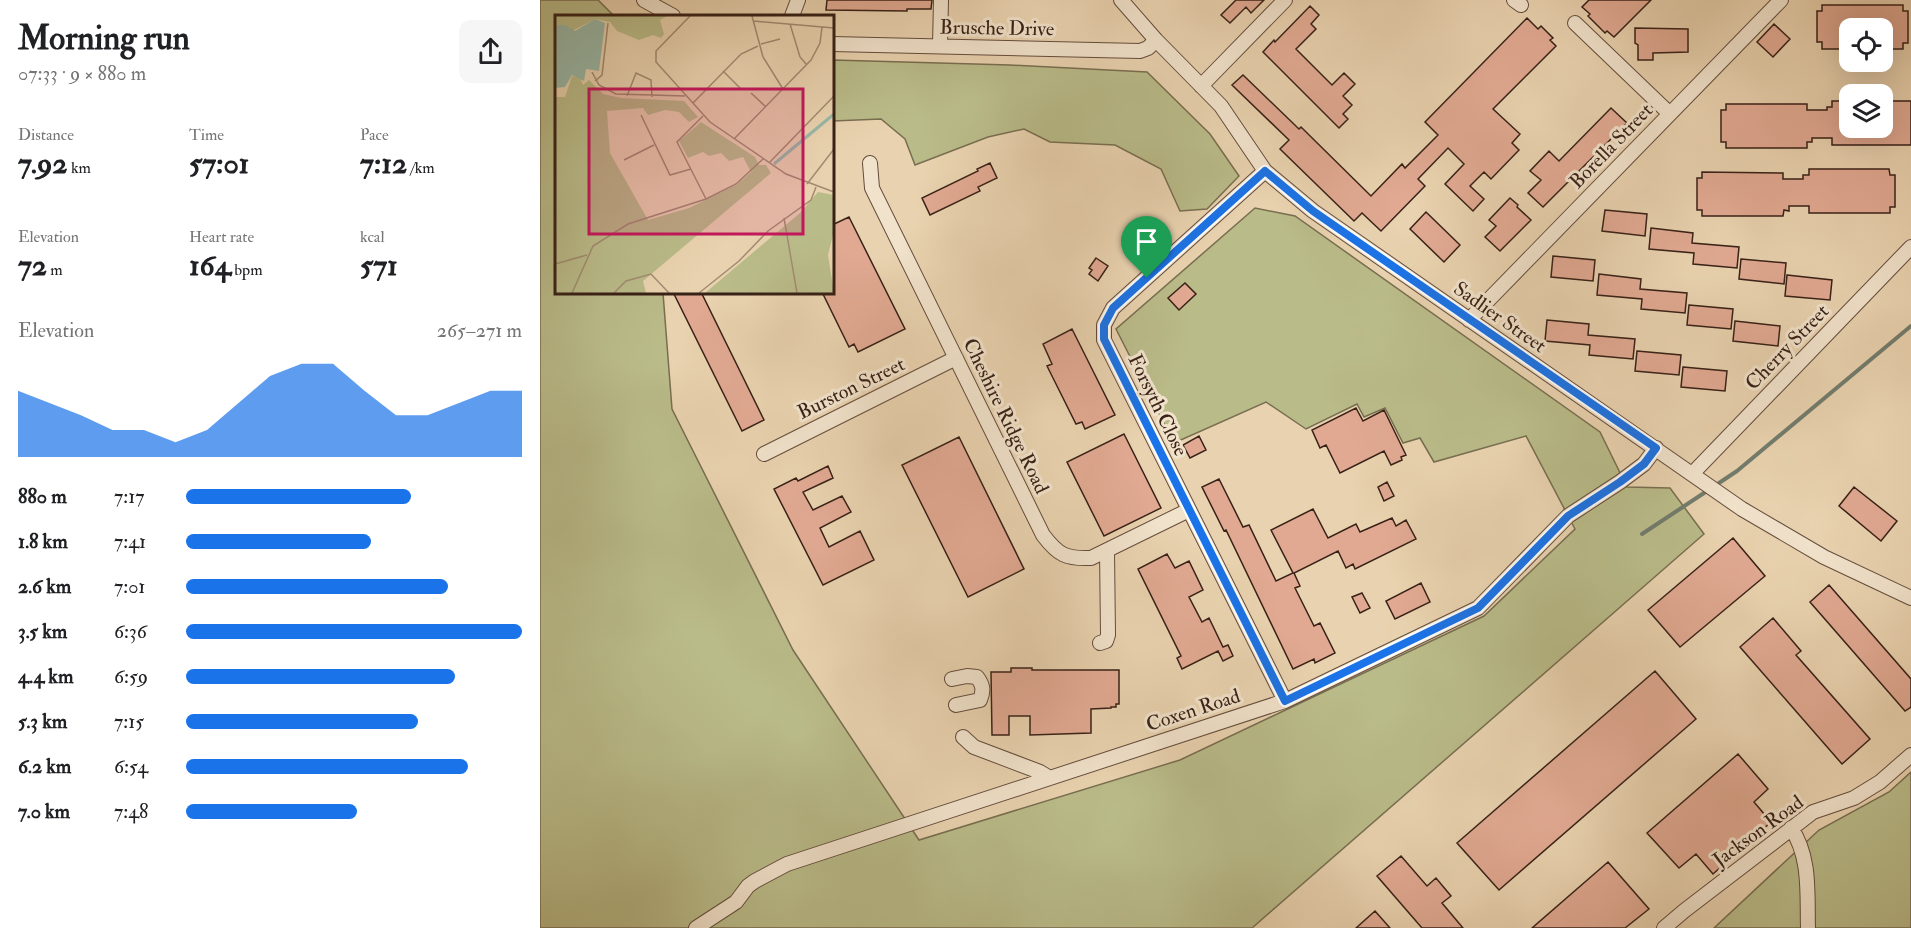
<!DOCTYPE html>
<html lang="en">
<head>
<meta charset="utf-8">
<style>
  body { margin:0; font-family:"IM FELL Double Pica",serif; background:#f6f6f6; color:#202124; height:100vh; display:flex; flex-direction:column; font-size:22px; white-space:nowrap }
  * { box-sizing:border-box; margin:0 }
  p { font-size:20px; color:#757577 }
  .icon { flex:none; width:33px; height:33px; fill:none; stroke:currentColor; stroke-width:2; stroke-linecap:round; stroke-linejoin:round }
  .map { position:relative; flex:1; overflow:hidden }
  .details { display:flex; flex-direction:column; background:#fff; width:540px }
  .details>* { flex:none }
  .buttons { position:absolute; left:1299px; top:18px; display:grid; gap:12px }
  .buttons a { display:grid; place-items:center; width:54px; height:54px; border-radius:12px; background:#fff; box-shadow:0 6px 24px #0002; font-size:30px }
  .pin { position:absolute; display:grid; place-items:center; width:51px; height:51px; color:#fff; margin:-62px -26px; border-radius:50% 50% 50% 0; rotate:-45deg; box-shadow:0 0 6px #0007 }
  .pin .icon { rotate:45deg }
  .round { display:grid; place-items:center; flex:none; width:63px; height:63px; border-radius:12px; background:#f6f6f6 }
  .summary { display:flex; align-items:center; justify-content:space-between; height:102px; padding:0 18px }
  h1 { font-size:33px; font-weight:800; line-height:45px }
  .metrics { display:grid; grid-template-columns:repeat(3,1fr); gap:9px; height:102px; padding:6px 18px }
  .metrics div { display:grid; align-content:center }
  .metrics b { font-size:30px; font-weight:800 }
  .metrics small { font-size:16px; font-weight:400 }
  .metrics p { font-size:16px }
  .chart { height:168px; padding:12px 18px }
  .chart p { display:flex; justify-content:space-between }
  .chart svg { width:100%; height:108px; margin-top:6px; fill:#1a73e8; opacity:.7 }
  ul { padding:0 18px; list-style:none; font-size:20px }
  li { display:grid; grid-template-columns:96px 72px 1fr; align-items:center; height:45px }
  li i { height:15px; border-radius:8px; background:#1a73e8 }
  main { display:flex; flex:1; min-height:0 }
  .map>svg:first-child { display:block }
  .green { fill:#b9bb89; stroke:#786e50; stroke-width:1.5 }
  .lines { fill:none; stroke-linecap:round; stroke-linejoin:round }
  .stream { stroke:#727c6d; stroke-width:4 }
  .building { fill:#e1a992; stroke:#382117; stroke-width:1.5 }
  .minor-casing { stroke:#644d3d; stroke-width:16 }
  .minor { stroke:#f1e2cb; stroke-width:14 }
  .route-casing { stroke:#fff; stroke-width:12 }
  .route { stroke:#1a73e8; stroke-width:8 }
  .labels { text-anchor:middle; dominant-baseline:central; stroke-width:6; stroke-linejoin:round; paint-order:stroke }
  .street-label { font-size:20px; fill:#382117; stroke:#f1e2cb }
  .inset-river { fill:none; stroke:#98b8a7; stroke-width:3 }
  .inset-road { fill:none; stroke:#a28b72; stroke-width:1.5 }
  .view { fill:#c2185b; fill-opacity:0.15; stroke:#c2185b; stroke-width:3 }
  .inset-edge { fill:none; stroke:#382117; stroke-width:3 }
</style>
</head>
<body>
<main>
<section class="details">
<div class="summary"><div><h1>Morning run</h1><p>07:33 · 9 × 880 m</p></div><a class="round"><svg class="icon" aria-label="share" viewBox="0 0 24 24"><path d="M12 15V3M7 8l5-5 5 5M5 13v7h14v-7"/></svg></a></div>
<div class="metrics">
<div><p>Distance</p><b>7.92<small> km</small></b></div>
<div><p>Time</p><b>57:01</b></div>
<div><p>Pace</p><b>7:12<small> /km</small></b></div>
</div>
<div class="metrics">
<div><p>Elevation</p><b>72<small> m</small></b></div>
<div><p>Heart rate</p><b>164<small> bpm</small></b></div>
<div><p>kcal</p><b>571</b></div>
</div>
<div class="chart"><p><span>Elevation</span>265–271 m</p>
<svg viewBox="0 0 160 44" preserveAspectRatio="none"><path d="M0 44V17L10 22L20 27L30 33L40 33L50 38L60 33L70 22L80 11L90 6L100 6L110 17L120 27L130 27L140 22L150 17L160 17V44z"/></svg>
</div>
<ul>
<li><b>880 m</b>7:17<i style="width:67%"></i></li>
<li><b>1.8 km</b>7:41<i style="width:55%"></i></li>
<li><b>2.6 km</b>7:01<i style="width:78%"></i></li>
<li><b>3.5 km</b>6:36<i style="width:100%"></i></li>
<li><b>4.4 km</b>6:59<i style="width:80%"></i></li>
<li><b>5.3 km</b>7:15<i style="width:69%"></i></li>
<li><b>6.2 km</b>6:54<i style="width:84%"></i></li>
<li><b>7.0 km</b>7:48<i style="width:51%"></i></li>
</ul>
</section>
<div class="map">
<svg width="1371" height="928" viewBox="0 0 1371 928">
  <rect width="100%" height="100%" fill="#e9d2af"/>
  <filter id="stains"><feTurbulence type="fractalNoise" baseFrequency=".00333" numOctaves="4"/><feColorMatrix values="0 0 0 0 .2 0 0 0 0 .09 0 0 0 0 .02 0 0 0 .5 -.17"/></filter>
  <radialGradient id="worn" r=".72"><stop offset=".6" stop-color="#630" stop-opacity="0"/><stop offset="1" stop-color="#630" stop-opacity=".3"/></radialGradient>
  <!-- green -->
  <path class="green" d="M0 0H58L74 16H16V292L123 293 132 409 253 650 379 840 640 760 944 616 1035 529 986 436 894 462 880 438 863 443 845 408 824 417 817 404 766 429 726 402 634 443 576 329 715 208 755 216 1060 432 1087 487 1130 488 1164 534 712 928H0Z
    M293 60 470 65 607 72 670 134 699 176 667 209 640 211 621 169 575 145 510 142 484 129 448 137 375 165 365 139 341 119 293 121Z
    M1371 772V928H1174L1279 830 1349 792Z"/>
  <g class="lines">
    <!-- stream -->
    <path class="stream" d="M1179 483 1197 471 1371 326
      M1102 534 1167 491"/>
  </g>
  <!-- building -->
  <path class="building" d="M287 0H392L391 9H367V11L286 10Z
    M696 0H724L711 13 706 7 690 23 681 15Z
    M1049 0H1111L1074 37 1067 31 1065 33 1048 16 1050 14 1042 7Z
    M1282 5H1363V11H1368V43H1363V49H1342V21L1310 20V49H1282V42H1277V11H1282Z
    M770 6 779 15 771 24 776 29 756 49 792 85 804 73 815 84 803 96 812 105 803 114 808 119 799 128 723 52 734 40 735 42Z
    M987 18 998 29 1001 26 1013 38 1010 40 1016 46 953 109 980 134 972 143 979 150 951 179 944 172 930 186 944 199 933 211 905 184 924 164 908 148 878 179 885 186 841 231 822 213 814 221 740 149 749 140 692 85 703 75 759 129 761 127 831 196 862 164 865 168 898 135 885 122Z
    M1234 24 1250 39 1233 57 1217 42Z
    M1095 28 1148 29V52L1113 53V60H1098V45L1095 43Z
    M1292 101H1310V130H1342V101H1371V145H1292V138H1272V142H1267V148H1186V142H1181V110H1186V104H1267V110H1287V107H1292Z
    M1071 108 1087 123 1003 207 988 193 1001 180 990 171 1009 151 1019 161Z
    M450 163 457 178 438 187 440 191 390 215 382 198 438 171 437 169Z
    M1269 169H1349L1350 175H1355V207H1350V213H1269V206H1249V211L1244 210 1243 216H1162V210H1157V178H1162V172L1243 173V179H1263V175H1269Z
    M970 198 978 205 977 207 991 220 960 251 945 237 956 226 949 220Z
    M1065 210 1107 214 1105 236 1062 231Z
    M886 212 920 245 904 262 870 229Z
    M309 217 365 329 318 352 314 344 309 347 282 292H292V225Z
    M1111 228 1153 233 1152 243 1199 247 1197 268 1153 264 1154 253 1109 249Z
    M1013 256 1055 260 1053 281 1011 277Z
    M556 258 568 266 558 281 549 274 552 270 549 268Z
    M1201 259 1246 263 1244 284 1199 279Z
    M1059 274 1101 279 1100 289 1147 293 1145 313 1101 309 1102 299 1057 295Z
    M1247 275 1292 280 1290 300 1245 296Z
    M645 283 656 294 639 310 628 298Z
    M133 292H161L224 420 202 431Z
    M1149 305 1193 309 1191 329 1147 325Z
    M1007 320 1049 324 1048 335 1095 339 1093 359 1049 355 1050 345 1005 341Z
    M1195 321 1240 326 1238 346 1193 341Z
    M532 329 575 415 545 429 542 422 536 424 507 366 512 364 503 344Z
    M1097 351 1141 355 1139 375 1095 371Z
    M1143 367 1187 371 1185 391 1141 387Z
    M816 408 823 421 844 410 866 455 861 457 862 460 851 465 844 451 800 473 786 445 780 448 772 430Z
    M584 434 621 508 564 536 527 462Z
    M659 436 666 450 650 458 643 445Z
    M419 437 484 569 428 597 362 465Z
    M288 466 293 478 263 492 273 510 302 496 311 512 280 528 289 547 320 531 334 560 283 585 234 489 256 478 258 481Z
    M679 479 703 527 709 525 736 581 753 573 731 530 773 509 788 538 816 524 820 532 852 518 856 526 866 520 876 539 815 569 813 564 806 568 798 551 754 573 760 586 755 588 774 626 780 623 795 653 775 663 774 659 753 669 686 530 684 531 662 487Z
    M847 482 854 496 844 501 838 487Z
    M1314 487 1357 521 1341 541 1299 506Z
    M1193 538 1225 576 1140 647 1108 610Z
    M627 554 635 568 649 561 663 590 649 597 662 622 669 618 683 647 688 645 693 656 683 661 678 651 642 669 637 658 641 656 598 569Z
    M881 583 890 602 855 619 846 601Z
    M1289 585 1371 679V707L1365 711 1270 602Z
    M822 593 830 608 820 613 812 597Z
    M1233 618 1261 651 1256 655 1330 739 1302 764 1200 647Z
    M471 668H492V670H579V704H576V707H571V708L551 709V733L490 735V716H469V735H452L451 672H471Z
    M1115 671 1156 719 959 890 917 843Z
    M1198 754 1228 789 1214 802 1231 822 1173 874 1156 854 1139 868 1107 833Z
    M861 856 887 886 896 878 911 896 902 903 923 928H882L837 876Z
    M1068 862 1109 909 1085 928H992Z
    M835 911 850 928H816Z"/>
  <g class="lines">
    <defs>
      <path id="minor" d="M104 0 133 16
        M581 0 616 40 681 106 725 171 773 211 1202 509 1284 557 1371 598
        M974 0 981 5
        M252 16 258 0
        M1035 23 1130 114
        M292 44 600 51 608 48 616 40
        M400 46 401 0
        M661 86 745 0
        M330 163 332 188 503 535C518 555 526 559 551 558L649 510
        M725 171 573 308 564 325V340L745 701
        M929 320 1241 0
        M224 454 416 358
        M1152 474 1371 247
        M560 643 566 641 568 635 567 551
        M412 679 427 676 437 677C443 685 444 690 440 700L416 705
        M423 737 434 747 500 772 510 778
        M1251 828C1271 857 1267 895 1268 928
        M156 928 196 902 208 886 215 881 247 864 745 701 938 608 1028 516 1080 482 1104 464 1116 448
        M1124 928 1144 911 1273 812 1314 798 1340 782 1371 755"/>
    </defs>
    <!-- minor casing -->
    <use href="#minor" class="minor-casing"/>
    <!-- minor -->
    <use href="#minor" class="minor"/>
  </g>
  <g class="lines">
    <defs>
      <path id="route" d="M725 171 773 211 1116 448 1104 464 1080 482 1028 516 938 608 745 701 564 339V325L573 308Z"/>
    </defs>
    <!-- route casing -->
    <use href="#route" class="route-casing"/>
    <!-- route -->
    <use href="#route" class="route"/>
  </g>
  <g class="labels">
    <!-- street labels -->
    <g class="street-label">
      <text transform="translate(457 28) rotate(1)">Brusche Drive</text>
      <text transform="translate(1071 146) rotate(-46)">Borella Street</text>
      <text transform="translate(960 317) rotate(35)">Sadlier Street</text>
      <text transform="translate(1247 347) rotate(-46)">Cherry Street</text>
      <text transform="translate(311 388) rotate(-26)">Burston Street</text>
      <text transform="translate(618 405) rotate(64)">Forsyth Close</text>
      <text transform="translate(466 416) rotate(64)">Cheshire Ridge Road</text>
      <text transform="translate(653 710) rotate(-18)">Coxen Road</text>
      <text transform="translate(1218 831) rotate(-36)">Jackson Road</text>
    </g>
  </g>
  <!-- overview -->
  <g transform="translate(15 15)">
    <rect width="279" height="279" fill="#e9d2af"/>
    <path d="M0 1H112L105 5 109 19 106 23 98 20 84 25 62 16 55 7 40 4 17 16 0 10ZM17 61 25 63 28 70 34 65 48 79 66 83 129 86 143 102 134 107 124 97 110 95 93 100 88 93 52 96 55 138 93 205 134 193 181 170 196 157 188 142 174 146 166 138 154 141 148 137 133 143 124 126 146 107 200 142 204 150H211L216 158 88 266 91 278H0V82H10ZM263 177 279 180V216L273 240 279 278H150L245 198Z" fill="#b9bb89"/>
    <path d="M40 4 50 8 44 56 31 54 29 66 17 60 10 72 0 73V10H10L20 16Z" fill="#98b8a7"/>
    <path class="inset-river" d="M219 149 279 99"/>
    <path class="inset-road" d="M135 1 101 36V47L155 107 231 159 279 177M197 1 208 42 228 74M198 6 279 13M235 9 245 42 252 50M206 29 225 24M168 56 187 75M37 57 44 70 61 79 130 81M40 66 47 60 53 8M196 78 211 92M72 81 81 58 96 65 97 82M138 88 186 39 203 31M86 100 115 160 136 154M148 101 122 127 151 184M179 124 256 45 265 28 267 12M69 145 99 130M214 148 279 81M252 169 279 134M229 203 242 278M0 249 32 240M17 278 38 231 73 209 151 184 181 169 208 144M59 278 71 266 96 259 114 278M144 278 184 246 213 216 256 185 261 172"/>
    <path class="view" d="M34 74H248V219H34Z"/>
    <rect width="279" height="279" class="inset-edge"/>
  </g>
  <rect width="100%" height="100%" filter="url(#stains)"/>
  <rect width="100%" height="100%" fill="url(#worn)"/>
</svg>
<div class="buttons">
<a><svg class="icon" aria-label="locate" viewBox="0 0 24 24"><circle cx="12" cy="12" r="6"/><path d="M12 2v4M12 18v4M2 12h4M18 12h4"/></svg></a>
<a><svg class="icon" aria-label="layers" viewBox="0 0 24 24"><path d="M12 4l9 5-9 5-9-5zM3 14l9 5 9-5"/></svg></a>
</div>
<div class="pin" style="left:607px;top:278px;background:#1e9e55"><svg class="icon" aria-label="arrive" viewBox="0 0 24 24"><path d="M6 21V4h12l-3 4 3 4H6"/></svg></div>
</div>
</main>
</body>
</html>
